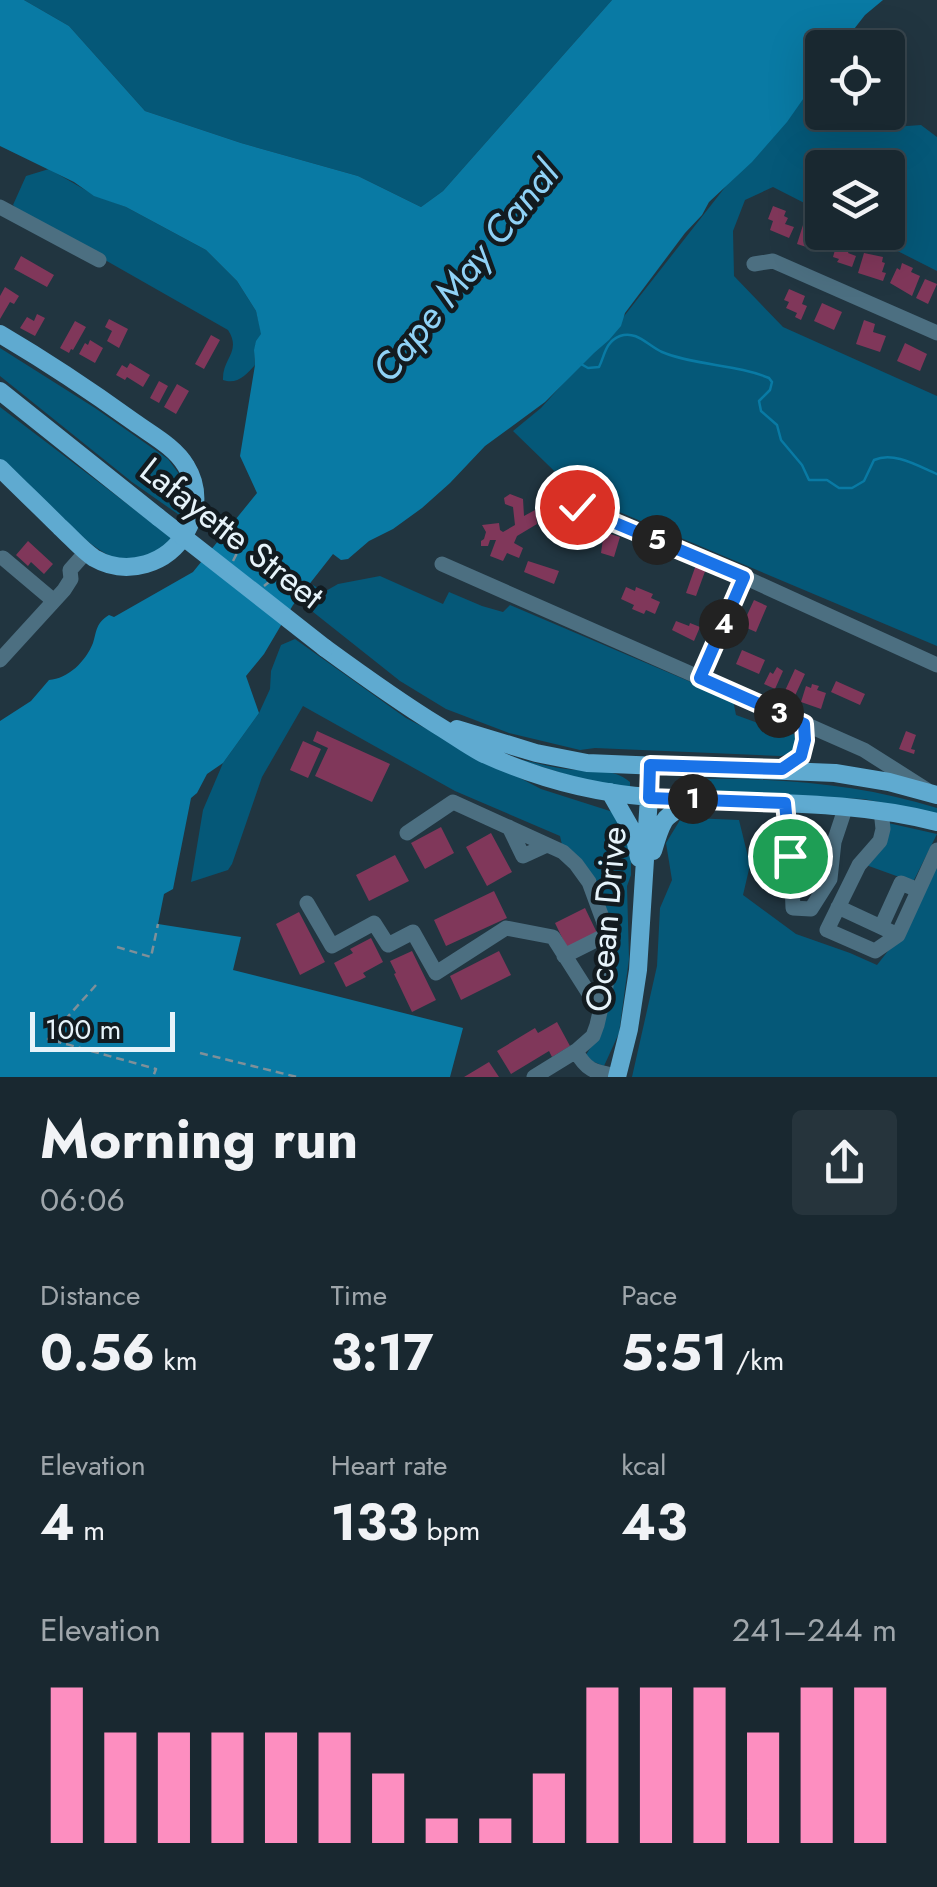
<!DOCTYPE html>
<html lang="en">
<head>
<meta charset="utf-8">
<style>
  body { margin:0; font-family:Jost,sans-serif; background:#26343c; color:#f1f3f6; height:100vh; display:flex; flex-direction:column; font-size:38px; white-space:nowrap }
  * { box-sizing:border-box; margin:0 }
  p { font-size:32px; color:#9fa6ab }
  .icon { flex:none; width:55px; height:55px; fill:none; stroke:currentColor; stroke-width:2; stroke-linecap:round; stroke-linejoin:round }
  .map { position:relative; height:1077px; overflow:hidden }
  .drawer { display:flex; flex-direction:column; background:#192830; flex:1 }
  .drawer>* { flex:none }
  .buttons { position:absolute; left:805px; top:30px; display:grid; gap:20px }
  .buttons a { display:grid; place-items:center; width:100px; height:100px; border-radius:10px; background:#192830; box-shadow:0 10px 40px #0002,0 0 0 2px #37444c; font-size:50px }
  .scale { position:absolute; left:30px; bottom:25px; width:145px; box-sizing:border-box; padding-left:10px; border:5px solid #e6f3fa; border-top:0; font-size:28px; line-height:35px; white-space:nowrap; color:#e6f3fa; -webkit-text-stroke:8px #121b20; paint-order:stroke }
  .pin { position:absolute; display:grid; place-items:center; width:85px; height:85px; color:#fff; margin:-42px; border:5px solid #fff; border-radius:50%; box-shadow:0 2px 10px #0007 }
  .km { position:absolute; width:50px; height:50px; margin:-25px; border-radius:50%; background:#222; color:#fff; font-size:28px; line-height:50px; text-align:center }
  .round { display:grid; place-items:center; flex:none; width:105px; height:105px; border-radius:10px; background:#26343c }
  .overview { display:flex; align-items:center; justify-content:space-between; height:170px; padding:0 40px }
  h1 { font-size:55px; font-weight:700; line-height:75px }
  .stats { display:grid; grid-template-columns:repeat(3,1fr); gap:15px; height:170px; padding:10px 40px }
  .stats div { display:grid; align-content:center }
  .stats b { font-size:50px; font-weight:700 }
  .stats small { font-size:28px; font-weight:400 }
  .stats p { font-size:28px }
  .chart { height:280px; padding:20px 40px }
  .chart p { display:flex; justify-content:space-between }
  .chart svg { width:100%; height:180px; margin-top:10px; stroke:#fd8ec0; stroke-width:6 }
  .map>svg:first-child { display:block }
  .green { fill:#055878 }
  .water { fill:#097aa4 }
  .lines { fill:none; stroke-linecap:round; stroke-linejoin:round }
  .stream { stroke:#097aa4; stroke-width:2.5 }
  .building { fill:#80375a }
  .minor-tunnel { stroke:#3f525c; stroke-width:15; stroke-dasharray:15 8; stroke-linecap:butt }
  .path { stroke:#7f9099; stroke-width:2.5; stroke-dasharray:8 5; stroke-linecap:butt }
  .minor { stroke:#4c6f81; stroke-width:15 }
  .major { stroke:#5faad0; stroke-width:18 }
  .major-bridge { stroke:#5faad0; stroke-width:18 }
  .route-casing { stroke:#fff; stroke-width:20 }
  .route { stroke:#1a73e8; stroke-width:12 }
  .labels { text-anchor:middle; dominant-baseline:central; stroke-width:9; stroke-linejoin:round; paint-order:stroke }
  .street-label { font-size:35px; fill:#e6f3fa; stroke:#121b20 }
  .water-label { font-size:38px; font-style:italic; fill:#90d2f6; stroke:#121b20 }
</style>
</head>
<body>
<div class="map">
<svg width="937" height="1077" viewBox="0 0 937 1077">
  <rect width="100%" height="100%" fill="#213540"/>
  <!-- green -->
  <path class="green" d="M24 0H612L443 191 421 207 358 176 241 143 145 111 69 26Z
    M809 80 822 92V112L846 113 866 129 921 125 937 137V271L862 233 888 232V168H822V212L773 187 745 200 733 231 734 276 783 327 937 396V646L579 495 513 431 541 408 625 315Z
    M49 169 94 195 126 207 206 250 237 281 256 311 262 335C253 344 254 353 255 365 246 375 237 385 223 380 222 358 242 352 228 330L19 211 13 205 26 176Z
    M0 348 95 408 168 459 182 478 186 491 182 517 132 482 0 376Z
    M0 407 172 538C128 587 92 546 57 513 38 495 19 478 0 460Z
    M380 576 443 604 449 592 482 606 503 612 510 605 733 700 736 715 774 729 779 723C794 730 798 736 795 752L781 756 595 748 580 750 509 733 446 709 400 681 303 604 313 585 324 592 338 584Z
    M295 639 406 718 541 789 613 812 626 829 631 849V875L627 886 629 959 619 1033 604 1066 584 1058 604 1026 611 926 563 849 560 836 455 791 303 706 262 777 232 864 228 870 191 882 203 810 223 763 259 713 270 689 271 671 281 645Z
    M517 759C533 762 550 767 566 769 588 772 613 767 630 782V786L626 787 587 781Z
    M687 779C769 777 859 783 937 808V814L864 799 678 792 679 783Z
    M692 818 739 820 750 865 743 895 796 934 850 953 877 965 888 951 937 864V1077H632L657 966 660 908 672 880 666 843 680 820Z
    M888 823 937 834 913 882 866 865Z"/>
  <!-- water -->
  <path class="water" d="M0 0H24L69 26 145 111 241 143 358 176 421 207 443 191 612 0H883L865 15 840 47 822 48V72L787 122 752 162 709 202 702 215 685 233 625 313 621 326 609 340 594 353 545 402 485 446 450 483 422 508 393 529 369 541 348 559 341 560 333 554 293 605 264 654 246 676 259 713 223 763 207 774 197 793 191 798 173 889 164 894 158 924 241 937 233 970 463 1028 450 1077H0V721L31 701 49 680C68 679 86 661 93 643 97 630 96 623 109 615L114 617 193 572 257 493 240 456 255 365 254 350 256 341 261 334 256 311 237 281 206 250 126 207 94 196 74 182 0 146Z"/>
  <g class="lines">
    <!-- stream -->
    <path class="stream" d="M581 364 588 368 599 367C605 355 605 342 620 336 637 330 648 346 662 352 696 366 736 364 769 378L772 382 770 390 759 401 761 411 777 425 781 440 802 465 809 480H827L839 488H852L864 481 874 460C894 451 918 466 937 474"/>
  </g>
  <!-- building -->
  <path class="building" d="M773 206 786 211 784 216 788 218 785 224 794 227 789 238 770 230 773 221 768 219Z
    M812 224 819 226 816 233 824 235 819 251 797 244 803 225 811 228Z
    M836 236 846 240 845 244 851 246 848 253 856 256 852 267 837 262 839 259 833 257 835 250 831 248Z
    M864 253 883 257 882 262 885 263 882 272 886 273 883 281 858 273Z
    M21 256 54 275 47 287 14 269Z
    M902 263 913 268 911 272 920 276 912 296 890 283 897 268 900 270Z
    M925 279 937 284 928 304 916 298Z
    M5 287 19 296 14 304 10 302 0 319V296Z
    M789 289 805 296 802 304 807 306 801 320 795 317 797 313 786 308 789 302 784 300Z
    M822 303 842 312 834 330 814 321Z
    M37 314 45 318 35 336 20 328 27 317 34 321Z
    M109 319 128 329 119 348 107 341 112 331 105 327Z
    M864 320 875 324 873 332 886 336 880 352 856 344Z
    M75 321 86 327 73 350 71 349 69 353 60 348Z
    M211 335 220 340 204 369 195 364Z
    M90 340 103 348 95 363 79 354 85 343 88 345Z
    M905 343 927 354 920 371 897 361Z
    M130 363 150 375 143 387 127 377 125 380 116 375 122 365 127 368Z
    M159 381 168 386 159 403 150 398Z
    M177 384 189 391 176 414 164 407Z
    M510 494 523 499 524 516 535 510 537 524 517 536 514 543 523 548 519 558 507 553 503 561 490 556 496 540H490L488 546H481V541L484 539 486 532 482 525 499 523 500 530 503 532 515 525 513 507 505 504 504 498Z
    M573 521 584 525 578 542 567 537Z
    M604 532 620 537 614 557 601 553Z
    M28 541 53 564 44 574 31 562 28 566 16 555Z
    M528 561 559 571 554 584 524 572Z
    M697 562 707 566 696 596 686 593Z
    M626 587 635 591 636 587 653 594 651 598 660 602 655 614 646 610 644 614 632 609 634 605 621 599Z
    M754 600 767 606 756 632 742 626Z
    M676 621 689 626 690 623 700 627 694 641 672 630Z
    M742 650 765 660 759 674 736 664Z
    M777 667 783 671 775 689 764 684 770 672 773 674Z
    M795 669 805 674 793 700 783 695Z
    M836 681 865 694 860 705 831 692Z
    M812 684 819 686 817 690 826 693 821 709 801 702 806 686 811 688Z
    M317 731 390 764 372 802 315 776 328 748 313 741Z
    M906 731 916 735 911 749 915 750 914 754 899 749Z
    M303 741 321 749 308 778 290 770Z
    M441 827 454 853 425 869 411 843Z
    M491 833 512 872 487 886 466 847Z
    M395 855 409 881 369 901 356 875Z
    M803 866 827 867 826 883 802 881Z
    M494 891 507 918 446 946 434 920Z
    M585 908 597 933 567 948 555 923Z
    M299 912 325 962 300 975 276 924Z
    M371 938 383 962 363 973 366 977 346 987 334 963 353 953 350 949Z
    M412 951 436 1000 412 1012 394 974 396 973 390 961Z
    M499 951 511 975 461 1000 450 976Z
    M557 1022 570 1046 552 1057 549 1051 511 1074 497 1051 535 1028 538 1033Z
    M489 1062 499 1077H464Z"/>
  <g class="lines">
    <!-- minor-tunnel -->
    <path class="minor-tunnel" d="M794 848 815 849"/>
    <!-- path -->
    <path class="path" d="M233 561 242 543
      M264 586 279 574
      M117 947 151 957 158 924
      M96 985 48 1039 156 1069 153 1077
      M200 1053 297 1077"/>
    <!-- minor -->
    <path class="minor" d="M0 207 99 260
      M754 264 773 261 937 333
      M577 507 744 577 937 665
      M3 558 54 601
      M442 564 864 750 927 790
      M0 660 64 590 71 579 70 570 86 552
      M700 678 744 577
      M785 803 790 836 793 908 811 909 830 879 834 842 846 806
      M881 810 883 829 880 841 859 865 827 930 875 951 898 935 937 850
      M509 827 523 856 547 845
      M407 833 453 802 563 852 576 864 589 882 610 939 606 986 597 1025 593 1036 576 1051C587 1072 596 1072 617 1076
      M759 867 791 868
      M307 903 332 946 374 923 388 945 413 932 436 973 506 928 553 937 600 1011
      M838 907 881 927
      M898 935 881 927 901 883 918 890
      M564 956 608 934
      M534 1077 576 1051"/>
    <!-- major -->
    <path class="major" d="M0 334C46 361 91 391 134 422 152 435 175 447 186 466 199 487 198 511 186 532 168 564 127 577 94 558 82 550 71 537 60 527 40 507 20 488 0 468
      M0 391 158 517
      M325 648C362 675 398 701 437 725 452 734 467 745 482 753 534 777 593 793 650 797 746 805 843 798 937 822
      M457 729 536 753 587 763 835 773 889 782 937 795
      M782 769 801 756 805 740 804 724
      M610 792 634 834 639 858
      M653 851C663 818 662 816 694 802
      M617 1077 629 1029 638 970 651 765"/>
    <!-- major-bridge -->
    <path class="major-bridge" d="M158 517 325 648"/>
  </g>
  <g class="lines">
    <defs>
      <path id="route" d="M577 507 744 577 700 678 804 724 805 740 801 756 782 769 650 765 649 798 785 803 790 856"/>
    </defs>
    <!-- route casing -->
    <use href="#route" class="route-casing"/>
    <!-- route -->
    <use href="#route" class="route"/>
  </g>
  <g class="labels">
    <!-- street labels -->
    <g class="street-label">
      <text transform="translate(232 533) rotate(38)">Lafayette Street</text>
      <text transform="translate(606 919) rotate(-85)">Ocean Drive</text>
    </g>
    <!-- water labels -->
    <g class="water-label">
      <text transform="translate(465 271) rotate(-51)">Cape May Canal</text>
    </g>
  </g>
</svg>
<div class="buttons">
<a><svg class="icon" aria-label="locate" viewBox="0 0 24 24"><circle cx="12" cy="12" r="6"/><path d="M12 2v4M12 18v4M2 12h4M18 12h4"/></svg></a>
<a><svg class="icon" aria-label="layers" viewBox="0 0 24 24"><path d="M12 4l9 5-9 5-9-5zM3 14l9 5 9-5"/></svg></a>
</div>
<div class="scale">100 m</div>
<div class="pin" style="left:790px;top:856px;background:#1e9e55"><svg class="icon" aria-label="arrive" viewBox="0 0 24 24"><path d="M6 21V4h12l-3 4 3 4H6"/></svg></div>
<div class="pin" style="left:577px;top:507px;background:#d93025"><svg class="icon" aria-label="check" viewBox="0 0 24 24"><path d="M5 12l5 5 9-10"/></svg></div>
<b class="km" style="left:693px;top:799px">1</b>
<b class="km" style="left:779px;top:713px">3</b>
<b class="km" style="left:724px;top:624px">4</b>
<b class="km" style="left:657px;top:540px">5</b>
</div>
<section class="drawer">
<div class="overview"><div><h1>Morning run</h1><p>06:06</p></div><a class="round"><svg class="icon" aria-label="share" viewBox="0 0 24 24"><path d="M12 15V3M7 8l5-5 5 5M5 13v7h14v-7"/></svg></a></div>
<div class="stats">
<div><p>Distance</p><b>0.56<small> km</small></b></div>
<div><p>Time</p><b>3:17</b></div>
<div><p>Pace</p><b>5:51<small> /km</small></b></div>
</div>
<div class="stats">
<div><p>Elevation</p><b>4<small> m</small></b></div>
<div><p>Heart rate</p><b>133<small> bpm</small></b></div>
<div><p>kcal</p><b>43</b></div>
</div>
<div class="chart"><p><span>Elevation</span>241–244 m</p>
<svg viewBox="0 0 160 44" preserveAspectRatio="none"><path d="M5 44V6M15 44V17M25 44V17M35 44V17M45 44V17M55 44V17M65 44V27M75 44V38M85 44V38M95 44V27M105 44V6M115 44V6M125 44V6M135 44V17M145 44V6M155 44V6"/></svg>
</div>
</section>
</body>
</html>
